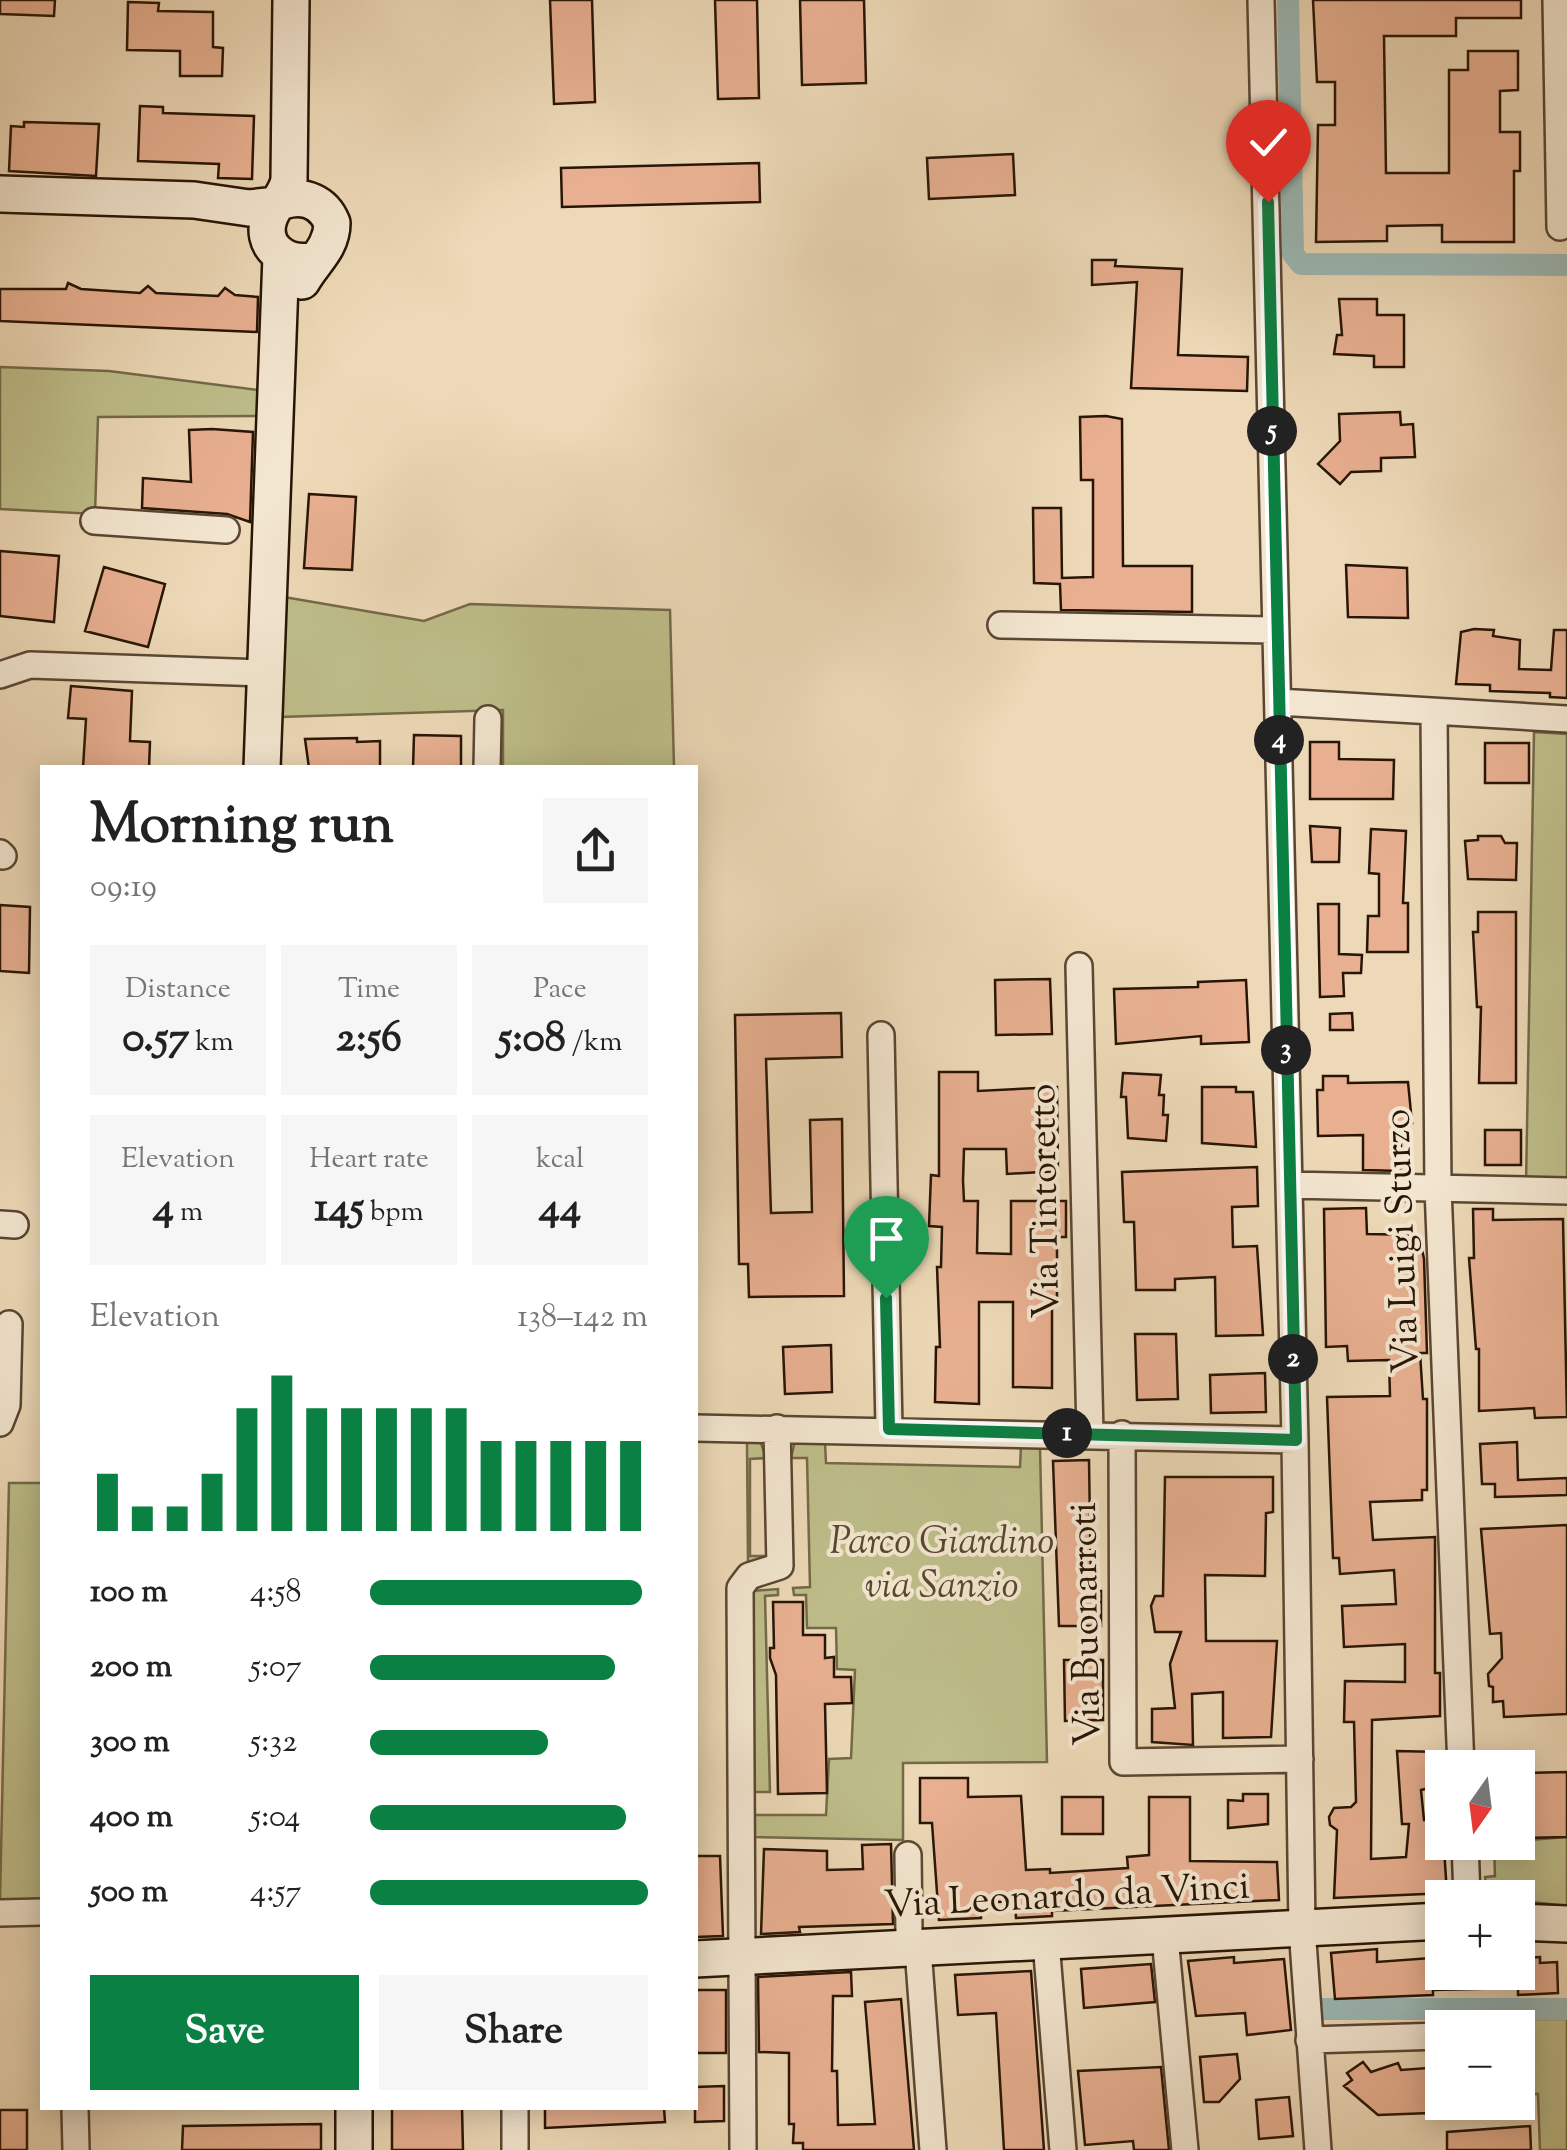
<!DOCTYPE html>
<html lang="en">
<head>
<meta charset="utf-8">
<style>
  body { margin:0; font-family:"Sorts Mill Goudy",serif; background:#f6f6f6; color:#222; height:100vh; display:flex; flex-direction:column; font-size:38px; white-space:nowrap }
  * { box-sizing:border-box; margin:0 }
  p { font-size:32px; color:#767676 }
  .icon { flex:none; width:55px; height:55px; fill:none; stroke:currentColor; stroke-width:2; stroke-linecap:round; stroke-linejoin:round }
  .map { position:relative; flex:1; overflow:hidden }
  .side { position:absolute; left:40px; top:765px; width:658px; height:1345px; display:flex; flex-direction:column; background:#fff; border-radius:0px; box-shadow:0 5px 25px #0003 }
  .side>* { flex:none }
  .needle { width:65px; rotate:194deg }
  .controls { position:absolute; left:1425px; top:1750px; display:grid; gap:20px }
  .controls a { display:grid; place-items:center; width:110px; height:110px; border-radius:0px; background:#fff; box-shadow:0 5px 25px #0003; font-size:50px }
  .pin { position:absolute; display:grid; place-items:center; width:85px; height:85px; color:#fff; margin:-102px -42px; border-radius:50% 50% 50% 0; rotate:-45deg; box-shadow:0 0 10px #0007 }
  .pin .icon { rotate:45deg }
  .km { position:absolute; width:50px; height:50px; margin:-25px; border-radius:50%; background:#222; color:#fff; font-size:28px; line-height:50px; text-align:center }
  .round { display:grid; place-items:center; flex:none; width:105px; height:105px; border-radius:0px; background:#f6f6f6 }
  .headline { display:flex; align-items:center; justify-content:space-between; height:170px; padding:0 50px }
  h1 { font-size:55px; font-weight:700; line-height:75px }
  .metrics { display:grid; grid-template-columns:repeat(3,1fr); gap:15px; height:170px; padding:10px 50px }
  .metrics div { display:grid; align-content:center; border-radius:0px; background:#f6f6f6; text-align:center }
  .metrics b { font-size:42px; font-weight:700 }
  .metrics small { font-size:28px; font-weight:400 }
  .metrics p { font-size:28px }
  .chart { height:280px; padding:20px 50px }
  .chart p { display:flex; justify-content:space-between }
  .chart svg { width:100%; height:180px; margin-top:10px; stroke:#0b8043; stroke-width:6 }
  .cta { display:flex; gap:20px; margin-top:auto; padding:20px 50px }
  .cta a { flex:1; height:115px; border-radius:0px; background:#0b8043; color:#fff; font-size:40px; font-weight:700; line-height:115px; text-align:center }
  .cta a+a { background:#f6f6f6; color:#222 }
  ul { padding:0 50px; list-style:none; font-size:32px }
  li { display:grid; grid-template-columns:160px 120px 1fr; align-items:center; height:75px }
  li i { height:25px; border-radius:12px; background:#0b8043 }
  .map>svg:first-child { display:block }
  .green { fill:#bebe8a; stroke:#746a48; stroke-width:2.5 }
  .lines { fill:none; stroke-linecap:round; stroke-linejoin:round }
  .canal { stroke:#9bb9b6; stroke-width:22 }
  .building { fill:#e8b091; stroke:#291505; stroke-width:2.5 }
  .street-casing { stroke:#5a4632; stroke-width:30 }
  .secondary-casing { stroke:#291505; stroke-width:40 }
  .street { stroke:#f3e6d0; stroke-width:25 }
  .secondary { stroke:#f3e6d0; stroke-width:35 }
  .route-casing { stroke:#fff; stroke-width:20 }
  .route { stroke:#0b8043; stroke-width:12 }
  .labels { text-anchor:middle; dominant-baseline:central; stroke-width:8; stroke-linejoin:round; paint-order:stroke }
  .street-label { font-size:38px; fill:#291505; stroke:#f3e6d0 }
  .park-label { font-size:38px; font-style:italic; fill:#56482d; stroke:#f3e6d0 }
</style>
</head>
<body>
<div class="map">
<svg width="1567" height="2150" viewBox="0 0 1567 2150">
  <rect width="100%" height="100%" fill="#edd9b7"/>
  <filter id="stains"><feTurbulence type="fractalNoise" baseFrequency=".002" numOctaves="4"/><feColorMatrix values="0 0 0 0 .2 0 0 0 0 .09 0 0 0 0 .02 0 0 0 .5 -.17"/></filter>
  <radialGradient id="worn" r=".72"><stop offset=".6" stop-color="#630" stop-opacity="0"/><stop offset="1" stop-color="#630" stop-opacity=".3"/></radialGradient>
  <!-- green -->
  <path class="green" d="M0 367 109 371 273 392V416L98 417 95 514 0 509Z
    M284 597 424 621 470 604 670 610 674 767H503V710L280 717Z
    M1534 732 1567 734V1186L1526 1185Z
    M747 1442 761 1443 766 1458 750 1459V1556H771L770 1562H748Z
    M825 1442 826 1463 1020 1467 1021 1446 1040 1447 1047 1762 903 1763V1840L752 1837V1815H826L829 1759 851 1758 855 1670 837 1669 836 1628H807L806 1595H794L793 1588 810 1587 807 1458H791L795 1441Z
    M9 1483H42V1900L0 1899Z
    M778 1589V1595L765 1596 770 1792H748L752 1591Z
    M1567 1837V1906L1488 1897 1485 1877 1495 1876 1494 1843Z
    M1476 2019H1567V2150H1540L1538 2094H1518V2028L1476 2027Z"/>
  <g class="lines">
    <!-- canal -->
    <path class="canal" d="M1288 0 1293 254 1301 264 1567 265
      M1322 2009H1567"/>
  </g>
  <!-- building -->
  <path class="building" d="M0 0H55L54 16 0 14Z
    M550 0H592L595 102 554 104Z
    M715 0H757L759 98 718 99Z
    M800 0H864L866 83 802 85Z
    M1313 0H1521V18H1456V36H1384L1386 173H1449V70H1468V51H1518V90L1500 91V132H1520V171H1514V242H1442V225L1387 226V241L1316 242 1318 125H1335V82H1317Z
    M128 2 159 3 158 11 213 12V47L223 48 222 76H180V51L127 50Z
    M140 106 163 107V113L254 116 252 179 218 178 219 164 138 161Z
    M24 122 99 124 96 176 9 171 11 126 24 127Z
    M1013 154 1015 195 929 199 927 158Z
    M759 163 760 202 562 207 561 168Z
    M1092 260H1116L1115 266 1182 269 1178 355 1248 357 1247 391 1131 388 1137 282 1092 285Z
    M68 283 81 289 140 293 148 286 156 293 218 296 225 288 235 295 258 297 257 332 0 321V289H66Z
    M1339 299H1377V315H1404V367H1374V356L1334 354 1337 335H1342Z
    M1400 412 1401 425 1413 424 1415 457 1381 458V471L1351 472 1340 484 1318 464 1340 441 1339 414Z
    M1106 416 1122 419 1123 566H1192V612L1061 610 1060 584 1034 583 1033 508H1061L1062 578 1093 577V480H1081L1080 417Z
    M212 429 253 432 250 522 227 514 142 508 143 478 191 482 189 430Z
    M309 494 356 497 352 570 304 568Z
    M0 551 59 556 54 622 0 616Z
    M1346 565 1407 568 1408 618 1348 617Z
    M104 567 165 584 148 647 85 631Z
    M1474 629 1494 630 1493 636 1520 640 1519 669 1551 670 1554 630H1567V698L1550 697V693L1490 691V685L1456 684 1461 632Z
    M71 686 132 691 130 741 150 742 149 768H83L86 719 68 718Z
    M414 735 461 736V768H413Z
    M357 738V742L380 741V768H309L305 739Z
    M1310 742H1339V759L1394 760 1393 799H1310Z
    M1485 743H1529V783H1485Z
    M1310 826 1340 828 1339 862H1312Z
    M1371 829 1406 831 1403 903H1408V952H1367L1368 916H1379V874L1369 873Z
    M1478 836H1501L1505 843H1517L1516 880 1468 879 1465 841 1478 840Z
    M1318 904H1339V954L1362 955 1361 973H1343L1344 996 1320 997Z
    M0 905 30 907 29 973 0 971Z
    M1478 912H1516V1083H1479L1481 1007H1477L1473 932H1478Z
    M1050 979 1052 1034 996 1035 995 980Z
    M1246 980 1249 1042 1201 1044V1036L1116 1044 1114 989 1198 987V982Z
    M841 1013 842 1057 766 1059 771 1213 812 1212 810 1120 842 1119 844 1296 749 1297 748 1264H739L735 1015Z
    M1352 1013 1353 1030H1330V1014Z
    M939 1072H978V1091L1057 1087 1058 1171 1007 1174 1006 1149H964L963 1181 964 1201H978L977 1253 1011 1254V1201H1066V1237H1057V1301H1052V1388L1013 1387V1302H979V1404L935 1402 936 1347H940L937 1267H941L942 1227 929 1226 931 1175 939 1176Z
    M1123 1073 1161 1075 1159 1095H1164L1163 1115H1168L1166 1141 1128 1138 1126 1097H1121Z
    M1323 1076H1348V1083L1408 1082 1412 1123H1401V1171L1363 1170V1135L1318 1136 1317 1090H1323Z
    M1202 1087H1236V1092H1253L1256 1147 1202 1143Z
    M1485 1130H1521V1165H1485Z
    M1257 1167 1258 1206 1232 1207 1233 1247 1257 1246 1263 1335 1216 1336 1215 1277 1175 1279V1290H1136L1134 1222H1124L1122 1172Z
    M1366 1208 1367 1234 1419 1235 1424 1259 1427 1353H1420L1423 1399H1427V1490H1422V1500L1370 1502 1373 1540 1435 1537V1673H1440V1716L1372 1720 1371 1859 1406 1857 1409 1824H1402L1397 1751 1441 1752 1442 1785 1421 1790 1424 1820H1442L1447 1893 1334 1898 1337 1830 1330 1825 1329 1817 1334 1808 1351 1807 1356 1802 1354 1722H1344L1345 1681 1405 1682V1644L1344 1647 1342 1606 1396 1604 1394 1570 1340 1574 1339 1558H1333L1327 1397 1390 1396 1389 1360 1348 1361 1347 1346 1326 1347 1324 1209Z
    M1473 1209H1493V1220L1563 1219 1567 1417 1535 1418 1534 1408 1479 1411V1349H1476L1469 1258H1474Z
    M1135 1334H1176L1178 1399 1137 1400Z
    M831 1345 832 1392 785 1394 783 1347Z
    M1265 1373 1266 1412 1211 1413 1210 1375Z
    M1517 1442 1518 1480 1567 1478V1495L1495 1497V1484H1482L1480 1444Z
    M1089 1460 1091 1591H1101V1626H1059L1053 1461Z
    M1165 1477H1273V1512L1266 1513 1265 1576 1205 1575 1206 1641H1277L1271 1737 1223 1738V1692L1192 1694 1193 1745 1152 1742V1709L1175 1708 1170 1664 1181 1632H1155L1151 1606 1155 1596H1163Z
    M1567 1525V1714L1504 1717 1503 1701 1493 1702V1687L1489 1686 1488 1674 1502 1658 1501 1633 1490 1634 1481 1529Z
    M773 1602H803V1635H825V1658L834 1657V1677H851L852 1703 825 1704 827 1793 778 1794 776 1675 770 1658V1648H774Z
    M1064 1660H1103V1720L1065 1721Z
    M1567 1772V1837L1518 1838V1773Z
    M920 1778H968V1797L1021 1796 1026 1870 1050 1869V1873L1128 1868 1127 1857 1149 1855V1797H1190V1861L1277 1862 1279 1900 1052 1911V1916L1016 1918 1015 1901 981 1903V1918L939 1920 932 1823H920Z
    M1243 1794H1268V1824L1228 1828V1800L1243 1801Z
    M1062 1797H1103V1834H1062Z
    M891 1844 893 1924 799 1927 800 1932 761 1934 764 1849 827 1851V1870L863 1869 862 1845Z
    M695 1856H720L723 1936 695 1937Z
    M1377 1949V1962L1431 1958 1432 1972H1518V1958L1540 1957V1963L1557 1962 1558 1993 1518 1995V1988L1433 1990V1995L1335 1999 1331 1953Z
    M1234 1957V1963L1284 1959 1291 2030 1247 2035 1245 2013 1196 2016 1188 1961Z
    M1151 1964 1155 2002 1084 2008 1081 1969Z
    M1031 1971 1044 2150H1004L996 2013 958 2015 955 1975Z
    M851 1972 852 1996H833L832 2071H837L838 2125 875 2124 865 2002 901 1999 914 2150H803V2143H793L794 2124H789V2053L759 2052 758 1977Z
    M695 1990H726V2053H695Z
    M1237 2054 1240 2079 1219 2102H1204L1200 2057Z
    M1363 2062 1371 2072 1398 2063 1401 2070 1428 2068 1430 2113 1378 2115 1344 2086 1352 2080 1347 2073Z
    M1161 2067 1169 2150H1134L1133 2141 1085 2145 1078 2071Z
    M724 2086V2121L695 2122V2087Z
    M1289 2097 1293 2136 1259 2139 1256 2100Z
    M392 2108H462L463 2150H392Z
    M545 2108H664L665 2122 545 2128Z
    M0 2110H27V2150H0Z
    M321 2124V2150H182L183 2126Z
    M1530 2126 1531 2150H1447V2132Z"/>
  <g class="lines">
    <defs>
      <path id="street" d="M1261 0 1295 1440 1302 1928 1318 2150
        M1556 0 1560 227
        M94 521 226 530
        M1001 625 1276 630
        M0 675 30 665 266 673
        M1278 702 1567 719
        M1434 713 1438 1188 1461 1768
        M487 768 488 719
        M0 853 3 856
        M1079 966 1090 1434
        M881 1035 889 1429
        M1289 1185 1567 1191
        M0 1224 15 1225
        M0 1423 7 1405 9 1324
        M695 1428 1295 1440
        M1122 1434 1123 1762 1300 1759
        M1465 1842 1467 1898
        M908 1855 909 1933 919 1962 933 2150
        M0 1913 42 1912
        M1165 1937 1185 2150
        M1046 1942 1063 2150
        M1309 2040 1442 2036
        M75 2108 76 2150
        M515 2108V2150
        M743 2150 740 1588 749 1576 780 1566 777 1428"/>
      <path id="secondary" d="M291 0 289 180C286 196 276 202 270 216 258 246 285 265 311 261
        M0 194 194 200 249 208 277 205
        M283 201C305 194 324 203 332 223 332 248 313 261 302 281
        M262 768 281 256
        M1518 1922 1567 1924
        M695 1959 1442 1921
        M354 2108V2150"/>
    </defs>
    <!-- street casing -->
    <use href="#street" class="street-casing"/>
    <!-- secondary casing -->
    <use href="#secondary" class="secondary-casing"/>
    <!-- street -->
    <use href="#street" class="street"/>
    <!-- secondary -->
    <use href="#secondary" class="secondary"/>
  </g>
  <g class="lines">
    <defs>
      <path id="route" d="M886 1298 889 1429 1296 1440 1268 202"/>
    </defs>
    <!-- route casing -->
    <use href="#route" class="route-casing"/>
    <!-- route -->
    <use href="#route" class="route"/>
  </g>
  <g class="labels">
    <!-- street labels -->
    <g class="street-label">
      <text transform="translate(1047 1201) rotate(-91)">Via Tintoretto</text>
      <text transform="translate(1404 1241) rotate(-92)">Via Luigi Sturzo</text>
      <text transform="translate(1088 1624) rotate(-91)">Via Buonarroti</text>
      <text transform="translate(1067 1898) rotate(-3)">Via Leonardo da Vinci</text>
    </g>
    <!-- park labels -->
    <g class="park-label">
      <text x="942" y="1544">Parco Giardino<tspan x="942" dy="44">via Sanzio</tspan></text>
    </g>
  </g>
  <rect width="100%" height="100%" filter="url(#stains)"/>
  <rect width="100%" height="100%" fill="url(#worn)"/>
</svg>
<div class="controls">
<a><svg class="needle" viewBox="-14 -14 28 28"><path d="M0-13l5 13h-10z" fill="#e53935"/><path d="M0 13l5-13h-10z" fill="#767676"/></svg></a>
<a>+</a>
<a>−</a>
</div>
<div class="pin" style="left:886px;top:1298px;background:#1e9e55"><svg class="icon" aria-label="arrive" viewBox="0 0 24 24"><path d="M6 21V4h12l-3 4 3 4H6"/></svg></div>
<div class="pin" style="left:1268px;top:202px;background:#d93025"><svg class="icon" aria-label="check" viewBox="0 0 24 24"><path d="M5 12l5 5 9-10"/></svg></div>
<b class="km" style="left:1067px;top:1433px">1</b>
<b class="km" style="left:1293px;top:1359px">2</b>
<b class="km" style="left:1286px;top:1050px">3</b>
<b class="km" style="left:1279px;top:740px">4</b>
<b class="km" style="left:1272px;top:431px">5</b>
<section class="side">
<div class="headline"><div><h1>Morning run</h1><p>09:19</p></div><a class="round"><svg class="icon" aria-label="share" viewBox="0 0 24 24"><path d="M12 15V3M7 8l5-5 5 5M5 13v7h14v-7"/></svg></a></div>
<div class="metrics">
<div><p>Distance</p><b>0.57<small> km</small></b></div>
<div><p>Time</p><b>2:56</b></div>
<div><p>Pace</p><b>5:08<small> /km</small></b></div>
</div>
<div class="metrics">
<div><p>Elevation</p><b>4<small> m</small></b></div>
<div><p>Heart rate</p><b>145<small> bpm</small></b></div>
<div><p>kcal</p><b>44</b></div>
</div>
<div class="chart"><p><span>Elevation</span>138–142 m</p>
<svg viewBox="0 0 160 44" preserveAspectRatio="none"><path d="M5 44V30M15 44V38M25 44V38M35 44V30M45 44V14M55 44V6M65 44V14M75 44V14M85 44V14M95 44V14M105 44V14M115 44V22M125 44V22M135 44V22M145 44V22M155 44V22"/></svg>
</div>
<ul>
<li><b>100 m</b>4:58<i style="width:98%"></i></li>
<li><b>200 m</b>5:07<i style="width:88%"></i></li>
<li><b>300 m</b>5:32<i style="width:64%"></i></li>
<li><b>400 m</b>5:04<i style="width:92%"></i></li>
<li><b>500 m</b>4:57<i style="width:100%"></i></li>
</ul>
<div class="cta"><a>Save</a><a>Share</a></div>
</section>
</div>
</body>
</html>
